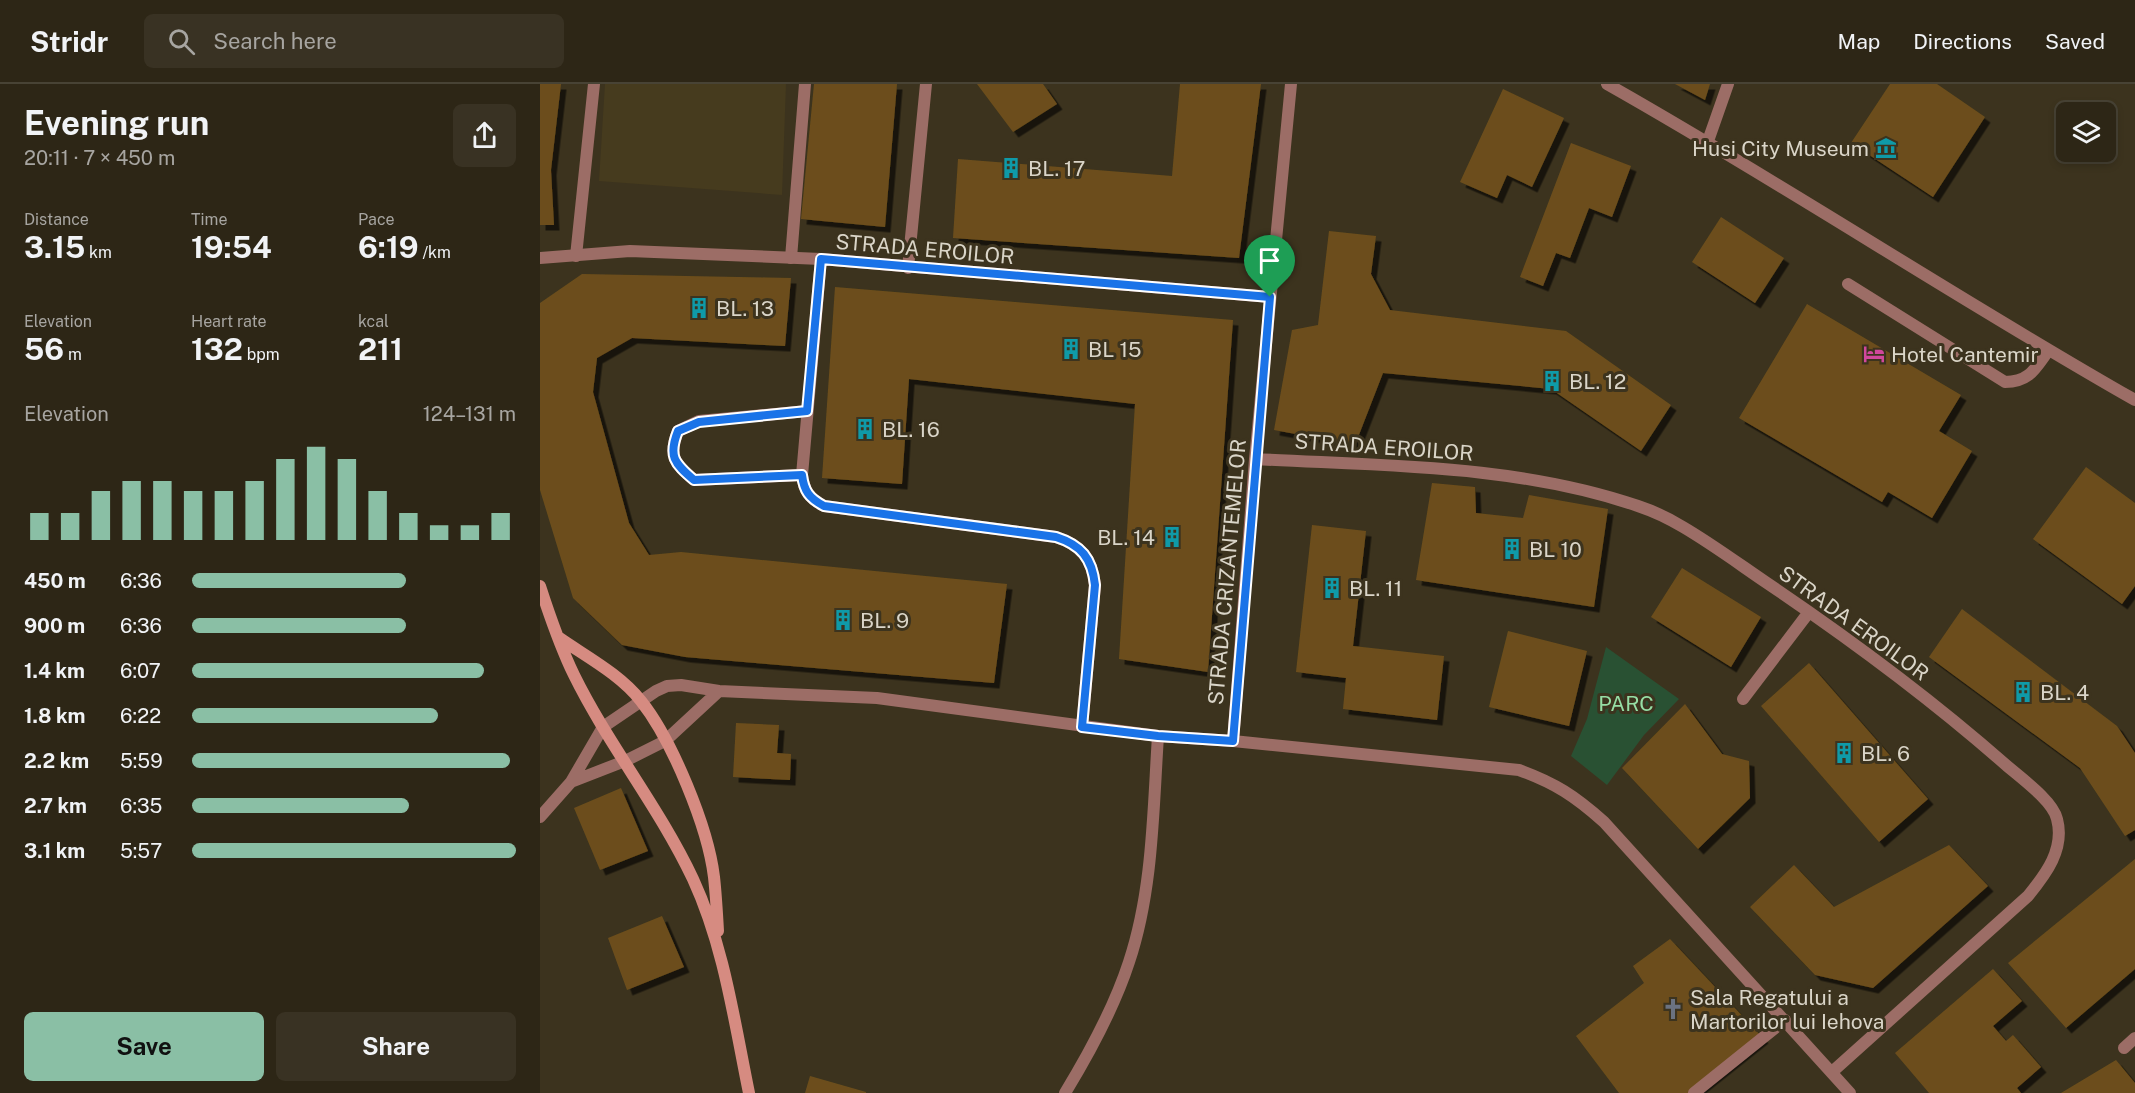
<!DOCTYPE html>
<html lang="en">
<head>
<meta charset="utf-8">
<style>
  body { margin:0; font-family:"Public Sans",sans-serif; background:#393223; color:#f1f3f6; height:100vh; display:flex; flex-direction:column; font-size:22px; white-space:nowrap }
  * { box-sizing:border-box; margin:0 }
  p { font-size:20px; color:#a7a5a1 }
  .icon { flex:none; width:33px; height:33px; fill:none; stroke:currentColor; stroke-width:2; stroke-linecap:round; stroke-linejoin:round }
  .map { position:relative; flex:1; overflow:hidden }
  .side { display:flex; flex-direction:column; background:#2d2616; width:540px }
  .side>* { flex:none }
  .fabs { position:absolute; left:1516px; top:18px; display:grid; gap:12px }
  .fabs a { display:grid; place-items:center; width:60px; height:60px; border-radius:9px; background:#2d2616; box-shadow:0 3px 9px #0003,0 0 0 2px #484335; font-size:30px }
  .pin { position:absolute; display:grid; place-items:center; width:51px; height:51px; color:#fff; margin:-62px -26px; border-radius:50% 50% 50% 0; rotate:-45deg; box-shadow:0 0 6px #0007 }
  .pin .icon { rotate:45deg }
  .round { display:grid; place-items:center; flex:none; width:63px; height:63px; border-radius:9px; background:#393223 }
  .overview { display:flex; align-items:center; justify-content:space-between; height:102px; padding:0 24px }
  h1 { font-size:33px; font-weight:700; line-height:45px }
  .figures { display:grid; grid-template-columns:repeat(3,1fr); gap:9px; height:102px; padding:6px 24px }
  .figures div { display:grid; align-content:center }
  .figures b { font-size:30px; font-weight:700 }
  .figures small { font-size:16px; font-weight:400 }
  .figures p { font-size:16px }
  .chart { height:168px; padding:12px 24px }
  .chart p { display:flex; justify-content:space-between }
  .chart svg { width:100%; height:108px; margin-top:6px; stroke:#8abfa5; stroke-width:6 }
  .primary-button { display:flex; gap:12px; margin-top:auto; padding:12px 24px }
  .primary-button a { flex:1; height:69px; border-radius:9px; background:#8abfa5; color:#111; font-size:24px; font-weight:700; line-height:69px; text-align:center }
  .primary-button a+a { background:#393223; color:#f1f3f6 }
  ul { padding:0 24px; list-style:none; font-size:20px }
  li { display:grid; grid-template-columns:96px 72px 1fr; align-items:center; height:45px }
  li i { height:15px; border-radius:8px; background:#8abfa5 }
  header { display:flex; align-items:center; gap:36px; box-sizing:border-box; height:84px; padding:0 30px; background:#2d2616; border-bottom:2px solid #484335 }
  header strong { font-size:28px }
  nav { display:flex; gap:33px; margin-inline-start:auto; font-size:21px }
  .search { width:420px; height:54px; background:#393223; display:flex; align-items:center; gap:15px; box-sizing:border-box; padding:0 21px; border-radius:9px; color:#a7a5a1; font-size:22px }
  main { display:flex; flex:1; min-height:0 }
  .map>svg:first-child { display:block }
  .built { fill:#463b1e }
  .park { fill:#295133 }
  .building { fill:#6c4e1b; filter:url(#shadow) }
  .lines { fill:none; stroke-linecap:round; stroke-linejoin:round }
  .lane { stroke:#9c6d66; stroke-width:12 }
  .street { stroke:#9c6d66; stroke-width:12 }
  .secondary { stroke:#d68b81; stroke-width:12 }
  .route-casing { stroke:#fff; stroke-width:12 }
  .route { stroke:#1a73e8; stroke-width:8 }
  .labels { text-anchor:middle; dominant-baseline:central; stroke-width:6; stroke-linejoin:round; paint-order:stroke }
  .poi-label { font-size:21px; fill:#dad5c8; stroke:#3c331e; text-anchor:start }
  .street-label { font-size:21px; fill:#dad5c8; stroke:#3c331e }
  .park-label { font-size:21px; fill:#96dea5; stroke:#3c331e }
</style>
</head>
<body>
<header>
<strong>Stridr</strong>
<div class="search"><svg class="icon" aria-label="search" viewBox="0 0 24 24"><circle cx="10" cy="10" r="6"/><path d="M15 15l6 6"/></svg>Search here</div>
<nav><a>Map</a><a>Directions</a><a>Saved</a></nav>
</header>
<main>
<section class="side">
<div class="overview"><div><h1>Evening run</h1><p>20:11 · 7 × 450 m</p></div><a class="round"><svg class="icon" aria-label="share" viewBox="0 0 24 24"><path d="M12 15V3M7 8l5-5 5 5M5 13v7h14v-7"/></svg></a></div>
<div class="figures">
<div><p>Distance</p><b>3.15<small> km</small></b></div>
<div><p>Time</p><b>19:54</b></div>
<div><p>Pace</p><b>6:19<small> /km</small></b></div>
</div>
<div class="figures">
<div><p>Elevation</p><b>56<small> m</small></b></div>
<div><p>Heart rate</p><b>132<small> bpm</small></b></div>
<div><p>kcal</p><b>211</b></div>
</div>
<div class="chart"><p><span>Elevation</span>124–131 m</p>
<svg viewBox="0 0 160 44" preserveAspectRatio="none"><path d="M5 44V33M15 44V33M25 44V24M35 44V20M45 44V20M55 44V24M65 44V24M75 44V20M85 44V11M95 44V6M105 44V11M115 44V24M125 44V33M135 44V38M145 44V38M155 44V33"/></svg>
</div>
<ul>
<li><b>450 m</b>6:36<i style="width:66%"></i></li>
<li><b>900 m</b>6:36<i style="width:66%"></i></li>
<li><b>1.4 km</b>6:07<i style="width:90%"></i></li>
<li><b>1.8 km</b>6:22<i style="width:76%"></i></li>
<li><b>2.2 km</b>5:59<i style="width:98%"></i></li>
<li><b>2.7 km</b>6:35<i style="width:67%"></i></li>
<li><b>3.1 km</b>5:57<i style="width:100%"></i></li>
</ul>
<div class="primary-button"><a>Save</a><a>Share</a></div>
</section>
<div class="map">
<svg width="1595" height="1009" viewBox="0 0 1595 1009">
  <defs>
    <filter id="shadow"><feDropShadow dx="5.5" dy="5.5" stdDeviation="0" flood-color="#0009"/></filter>
  </defs>
  <rect width="100%" height="100%" fill="#3c331e"/>
  <!-- built -->
  <path class="built" d="M65 0H246L242 111 59 97Z"/>
  <!-- park -->
  <path class="park" d="M1066 563 1139 615 1104 651 1067 701 1031 672 1047 635Z"/>
  <!-- building -->
  <path class="building" d="M0 0H21L11 86 14 141H0Z
    M274 0H357L345 143 261 135Z
    M437 0H503L517 20 473 48Z
    M640 0H721L699 174 413 154 418 75 632 92Z
    M1135 0H1170L1165 16Z
    M1350 0H1397L1445 33 1393 113 1311 59Z
    M963 5 1024 34 992 103 967 91 957 114 920 98Z
    M1031 59 1091 82 1072 133 1049 124 1030 174 1016 169 1003 202 980 193Z
    M1181 133 1244 174 1215 219 1152 178Z
    M789 147 836 152 831 190 850 226 1026 247 1131 321 1101 367 1011 305 843 289 815 361 734 346 752 246 778 241Z
    M42 190 251 194 245 262 92 254 57 274 53 308 89 439 109 471 141 468 467 500 454 599 145 573 82 561 33 514 0 406V219Z
    M295 203 693 236 668 588 579 575 595 320 369 295 362 400 282 394Z
    M1267 220 1421 311 1399 347 1432 367 1392 434 1348 408 1342 418 1199 334Z
    M1546 383 1595 419V502L1582 520 1493 455Z
    M892 399 935 403 936 429 983 434 989 411 1068 425 1054 523 876 496Z
    M772 441 826 447 813 562 904 572 897 636 803 625 806 594 756 588Z
    M1142 484 1221 533 1191 583 1111 533Z
    M1422 525 1577 642 1595 669V746L1585 752 1540 684 1389 573Z
    M968 547 1047 567 1029 642 949 623Z
    M1269 579 1388 715 1339 758 1221 622Z
    M1145 620 1182 670 1209 677 1210 714 1158 765 1082 684Z
    M196 639 239 641 237 669 251 670 250 696 193 693Z
    M81 704 108 767 60 786 34 724Z
    M1409 761 1448 802 1333 904 1275 891 1210 823 1254 781 1294 823Z
    M1595 775V885L1526 944 1468 879Z
    M122 832 144 883 87 906 68 854Z
    M1130 855 1223 954 1154 1009H1079L1036 952 1104 899 1093 882Z
    M1453 885 1482 917 1453 942 1466 957 1473 951 1501 983 1477 1004 1481 1009H1389L1355 969Z
    M1576 976 1595 999V1009H1521Z
    M270 992 326 1008V1009H265Z"/>
  <g class="lines">
    <!-- lane -->
    <path class="lane" d="M36 172 54 0
      M251 174 265 0
      M1308 200 1465 298C1489 298 1495 285 1508 267
      M262 391 154 396C134 379 128 372 138 347L159 337 267 327
      M1154 1009 1245 936"/>
    <!-- street -->
    <path class="street" d="M1067 0C1246 101 1417 215 1595 316
      M1168 57 1188 0
      M0 174 90 167 281 175 730 213
      M281 175 262 391C264 407 269 414 284 422L516 453C541 461 552 474 555 501L542 643
      M368 184 386 0
      M715 375C842 382 975 380 1098 422 1113 427 1130 435 1143 443 1172 460 1199 480 1227 499 1310 555 1391 615 1466 681 1481 694 1513 717 1517 735 1525 765 1506 790 1488 812L1292 988
      M1203 615 1269 528
      M693 657 715 375 751 0
      M31 698 85 677 125 657 179 607
      M0 733 31 698 63 643 116 607 127 602 141 601 179 607 337 614 618 652 693 657 979 686C1015 699 1035 712 1064 738L1310 1009
      M1584 964 1595 954
      M525 1009C550 968 574 924 589 878 613 806 613 727 618 652"/>
    <!-- secondary -->
    <path class="secondary" d="M0 502C10 533 20 562 34 591 69 662 119 723 153 795 184 862 194 936 209 1009
      M18 553C45 572 80 590 101 617 132 656 168 743 174 793 176 811 177 829 178 847"/>
  </g>
  <g class="lines">
    <defs>
      <path id="route" d="M281 175 730 213 693 657 618 652 542 643 555 501C552 474 541 461 516 453L284 422C269 414 264 407 262 391L154 396C134 379 128 372 138 347L159 338 267 327Z"/>
    </defs>
    <!-- route casing -->
    <use href="#route" class="route-casing"/>
    <!-- route -->
    <use href="#route" class="route"/>
  </g>
  <!-- icons -->
  <defs>
    <symbol id="museum-bare" viewBox="-9 -9 18 18"><path d="M0-6L6-3V-2H-6V-3ZM-5-1h2V3h-2ZM-1-1h2V3h-2ZM3-1h2V3H3ZM-6 4H6V6H-6Z" fill="#0f9aa8" stroke="#3c331e" stroke-width="2.5" paint-order="stroke"/></symbol>
    <symbol id="building-bare" viewBox="-9 -9 18 18"><path d="M-4-6H4V6H1V3H-1V6H-4ZM-2.5-4.3h1.7v1.8h-1.7ZM.8-4.3h1.7v1.8H.8ZM-2.5-1h1.7V.8h-1.7ZM.8-1h1.7V.8H.8Z" fill="#0f9aa8" stroke="#3c331e" stroke-width="2.5" paint-order="stroke"/></symbol>
    <symbol id="hotel-bare" viewBox="-9 -9 18 18"><path d="M-6-4.5h1.5V1H6V5H4.5V3h-9V5H-6ZM-4 0a1.8 1.8 0 1 1 3.6 0ZM.5 0V-2.5h3Q6-2.5 6 0Z" fill="#d1479c" stroke="#3c331e" stroke-width="2.5" paint-order="stroke"/></symbol>
    <symbol id="church-bare" viewBox="-9 -9 18 18"><path d="M-1.2-6h2.4v3.5h3.3v2.4h-3.3V6h-2.4V-.1h-3.3v-2.4h3.3Z" fill="#6b7280" stroke="#3c331e" stroke-width="2.5" paint-order="stroke"/></symbol>
  </defs>
  <g fill-rule="evenodd">
    <use href="#museum-bare" x="1331" y="49" width="30" height="30"/>
    <use href="#building-bare" x="456" y="69" width="30" height="30"/>
    <use href="#building-bare" x="144" y="209" width="30" height="30"/>
    <use href="#building-bare" x="516" y="250" width="30" height="30"/>
    <use href="#hotel-bare" x="1319" y="255" width="30" height="30"/>
    <use href="#building-bare" x="997" y="282" width="30" height="30"/>
    <use href="#building-bare" x="310" y="330" width="30" height="30"/>
    <use href="#building-bare" x="617" y="438" width="30" height="30"/>
    <use href="#building-bare" x="957" y="450" width="30" height="30"/>
    <use href="#building-bare" x="777" y="489" width="30" height="30"/>
    <use href="#building-bare" x="288" y="521" width="30" height="30"/>
    <use href="#building-bare" x="1468" y="593" width="30" height="30"/>
    <use href="#building-bare" x="1289" y="654" width="30" height="30"/>
    <use href="#church-bare" x="1118" y="910" width="30" height="30"/>
  </g>
  <g class="labels">
    <!-- poi labels -->
    <g class="poi-label">
      <text x="1329" y="64" text-anchor="end">Husi City Museum</text>
      <text x="488" y="84">BL. 17</text>
      <text x="176" y="224">BL. 13</text>
      <text x="548" y="265">BL 15</text>
      <text x="1351" y="270">Hotel Cantemir</text>
      <text x="1029" y="297">BL. 12</text>
      <text x="342" y="345">BL. 16</text>
      <text x="615" y="453" text-anchor="end">BL. 14</text>
      <text x="989" y="465">BL 10</text>
      <text x="809" y="504">BL. 11</text>
      <text x="320" y="536">BL. 9</text>
      <text x="1500" y="608">BL. 4</text>
      <text x="1321" y="669">BL. 6</text>
      <text x="1150" y="913">Sala Regatului a<tspan x="1150" dy="24">Martorilor lui Iehova</tspan></text>
    </g>
    <!-- street labels -->
    <g class="street-label">
      <text transform="translate(385 165) rotate(5)">STRADA EROILOR</text>
      <text transform="translate(844 363) rotate(4)">STRADA EROILOR</text>
      <text transform="translate(687 488) rotate(-85)">STRADA CRIZANTEMELOR</text>
      <text transform="translate(1314 539) rotate(36)">STRADA EROILOR</text>
    </g>
    <!-- park labels -->
    <g class="park-label">
      <text x="1086" y="619">PARC</text>
    </g>
  </g>
</svg>
<div class="fabs">
<a><svg class="icon" aria-label="layers" viewBox="0 0 24 24"><path d="M12 4l9 5-9 5-9-5zM3 14l9 5 9-5"/></svg></a>
</div>
<div class="pin" style="left:730px;top:213px;background:#1e9e55"><svg class="icon" aria-label="arrive" viewBox="0 0 24 24"><path d="M6 21V4h12l-3 4 3 4H6"/></svg></div>
</div>
</main>
</body>
</html>
